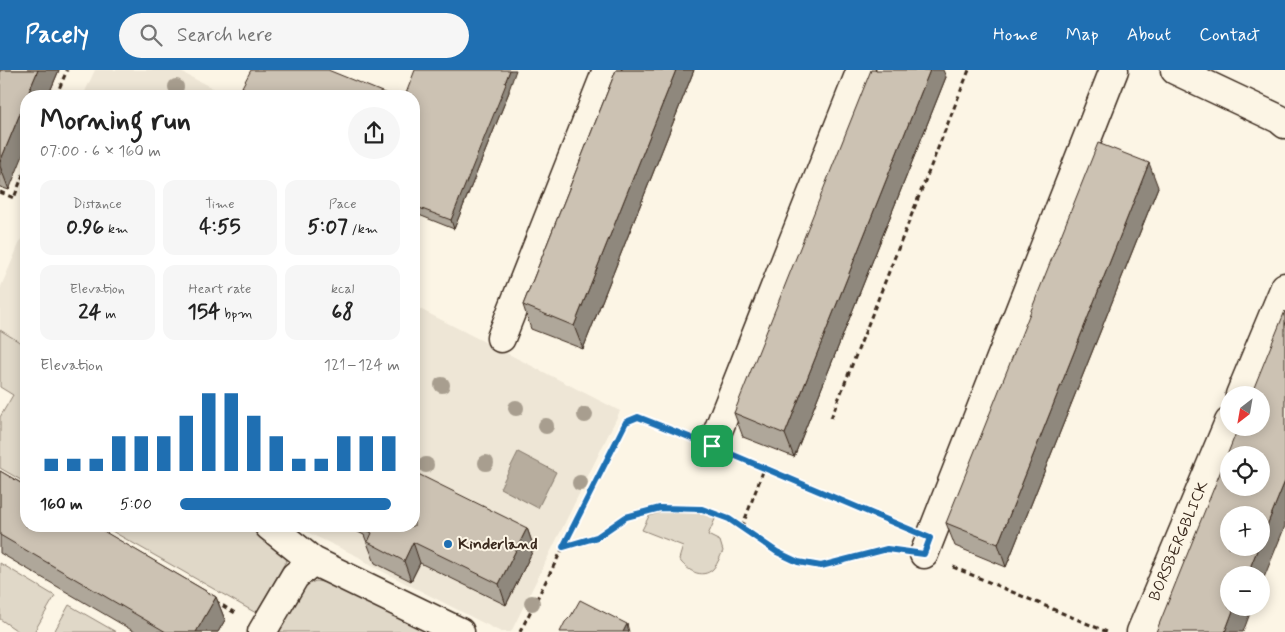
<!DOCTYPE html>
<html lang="en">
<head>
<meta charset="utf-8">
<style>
  body { margin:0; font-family:Mynerve,sans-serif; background:#f6f6f6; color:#222; height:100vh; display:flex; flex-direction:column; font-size:19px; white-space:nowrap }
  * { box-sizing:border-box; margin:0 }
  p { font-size:16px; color:#767676 }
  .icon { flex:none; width:28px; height:28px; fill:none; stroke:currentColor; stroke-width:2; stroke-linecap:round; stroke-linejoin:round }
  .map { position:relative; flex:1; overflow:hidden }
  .details { position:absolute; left:20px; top:20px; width:400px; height:442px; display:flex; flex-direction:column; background:#fff; border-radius:20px; box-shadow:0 2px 12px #0003 }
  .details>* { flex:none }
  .needle { width:32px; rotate:211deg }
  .fabs { position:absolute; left:1220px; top:316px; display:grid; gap:10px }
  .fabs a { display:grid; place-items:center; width:50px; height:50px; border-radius:50%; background:#fff; box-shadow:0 2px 12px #0003; font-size:25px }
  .pin { position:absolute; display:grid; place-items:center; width:42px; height:42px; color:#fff; margin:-21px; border-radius:10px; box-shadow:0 2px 8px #0006 }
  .round { display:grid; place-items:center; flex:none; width:52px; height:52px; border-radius:26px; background:#f6f6f6 }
  .summary { display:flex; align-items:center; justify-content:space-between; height:85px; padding:0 20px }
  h1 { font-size:28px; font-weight:800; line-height:38px }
  .metrics { display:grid; grid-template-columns:repeat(3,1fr); gap:8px; height:85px; padding:5px 20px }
  .metrics div { display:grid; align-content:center; border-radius:12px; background:#f6f6f6; text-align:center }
  .metrics b { font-size:21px; font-weight:800 }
  .metrics small { font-size:14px; font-weight:400 }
  .metrics p { font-size:14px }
  .chart { height:140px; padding:10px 20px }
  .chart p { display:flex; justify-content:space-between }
  .chart svg { width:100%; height:90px; margin-top:5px; stroke:#1f6fb2; stroke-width:6 }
  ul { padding:0 20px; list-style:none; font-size:16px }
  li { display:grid; grid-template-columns:80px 60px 1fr; align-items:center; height:38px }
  li i { height:12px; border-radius:6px; background:#1f6fb2 }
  header { display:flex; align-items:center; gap:30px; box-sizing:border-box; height:70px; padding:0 25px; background:#1f6fb2; color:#fff }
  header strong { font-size:24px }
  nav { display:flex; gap:28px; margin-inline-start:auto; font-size:18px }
  .search { width:350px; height:45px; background:#f6f6f6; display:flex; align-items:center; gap:12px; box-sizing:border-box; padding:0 18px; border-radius:28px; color:#767676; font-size:19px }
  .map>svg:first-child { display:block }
  .built { fill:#eee6d6 }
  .green { fill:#e0d8c8; stroke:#8e8173 }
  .water { fill:#b7ad9e; stroke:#85796b }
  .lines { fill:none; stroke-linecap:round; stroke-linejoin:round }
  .minor-casing { stroke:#3b2a1e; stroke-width:31 }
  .path { stroke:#3b2a1e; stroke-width:3; stroke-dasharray:5 4; stroke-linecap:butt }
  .minor { stroke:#fcf5e5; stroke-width:28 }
  .tree { fill:#a89e8f }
  .wall { fill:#afa79a; stroke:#3b2a1e }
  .shaded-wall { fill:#8f887d; stroke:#3b2a1e }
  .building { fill:#ccc2b3; stroke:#3b2a1e; fill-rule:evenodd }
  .route-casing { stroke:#fff; stroke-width:10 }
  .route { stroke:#1f6fb2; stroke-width:6 }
  .poi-dot { fill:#1f6fb2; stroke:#fcf5e5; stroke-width:2 }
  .labels { text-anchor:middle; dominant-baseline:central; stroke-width:4; stroke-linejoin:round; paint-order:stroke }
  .street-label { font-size:16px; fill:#3b2a1e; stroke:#fcf5e5 }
  .poi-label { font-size:16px; font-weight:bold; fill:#3b2a1e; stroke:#fcf5e5; text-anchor:start }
</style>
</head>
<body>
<header>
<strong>Pacely</strong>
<div class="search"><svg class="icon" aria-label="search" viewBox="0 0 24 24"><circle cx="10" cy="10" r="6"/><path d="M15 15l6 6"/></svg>Search here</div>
<nav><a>Home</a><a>Map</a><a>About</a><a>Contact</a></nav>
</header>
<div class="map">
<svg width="1285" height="562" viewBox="0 0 1285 562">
  <rect width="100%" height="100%" fill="#fcf5e5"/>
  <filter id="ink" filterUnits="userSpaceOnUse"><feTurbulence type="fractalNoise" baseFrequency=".02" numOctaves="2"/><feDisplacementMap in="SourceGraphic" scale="10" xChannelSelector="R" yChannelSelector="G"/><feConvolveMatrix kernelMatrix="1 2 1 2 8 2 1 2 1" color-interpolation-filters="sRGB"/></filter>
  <g filter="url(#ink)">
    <!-- built -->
    <path class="built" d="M95 0H177L228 26H83Z
      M26 158V276L0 260V219Z
      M414 236 620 341 511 562H501L370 495 359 487 294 456H414Z"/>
    <!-- green -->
    <path class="green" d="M0 260 26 276V413L0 398V347L13 325 0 317Z
      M660 442H701L716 447 708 465 720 471 723 481C720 486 718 494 713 499 702 510 686 500 679 489L683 476 642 460 649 446Z
      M103 456H261L289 486 256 543Z
      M0 493 55 526 34 562H19L0 549Z
      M316 511 335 514 429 562H276L302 516Z
      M69 535 116 562H54Z"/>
    <!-- water -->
    <path class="water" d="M518 382 556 402 538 438 500 418Z"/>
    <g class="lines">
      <defs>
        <path id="minor" d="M1175 0 1279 49 1285 54
          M501 268 607 0
          M1240 325 1285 217
          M712 376 861 0
          M269 456 313 491
          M924 484 1114 0
          M262 562 295 506 313 491 460 562
          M1141 562 1229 352"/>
      </defs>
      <!-- minor casing -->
      <use href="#minor" class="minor-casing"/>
      <!-- path -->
      <path class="path" d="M56 26 67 0
        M0 122 14 128 26 97
        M831 348 969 0
        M742 389 900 455
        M742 457 764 399
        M563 477 597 467 626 447 660 438 702 439 729 449 777 482 798 492 821 496 887 479H892
        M953 497 1107 562
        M215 531 235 543
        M520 562 627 352 638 347 681 364"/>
      <!-- minor -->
      <use href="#minor" class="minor"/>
    </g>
    <!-- trees -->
    <g class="tree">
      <circle cx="176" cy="17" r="8"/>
      <circle cx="442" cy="315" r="8"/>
      <circle cx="516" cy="338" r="8"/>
      <circle cx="585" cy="345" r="8"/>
      <circle cx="546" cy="356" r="8"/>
      <circle cx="486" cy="393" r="8"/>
      <circle cx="426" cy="395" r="8"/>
      <circle cx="580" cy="413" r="8"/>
      <circle cx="532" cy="533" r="8"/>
    </g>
    <!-- wall -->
    <path class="wall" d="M0 0H59L48 26H26L9 120 0 117Z
      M616 0H694L583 279 531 259 523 235Z
      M946 7 794 387 743 367 734 343Z
      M242 17 392 26H245Z
      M509 20V22L454 159 414 143V26Z
      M1158 117 1006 497 955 476 946 453Z
      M0 401 216 527 225 550 218 562H135L0 483Z
      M346 456 527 458 534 478 506 535 420 493 411 511 375 493 364 465Z"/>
    <!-- shaded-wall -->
    <path class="shaded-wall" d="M38 0H59L48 26H27Z
      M510 0H516L509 20V22L454 159 451 150Z
      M676 0H694L583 279 574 256Z
      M930 0H943L946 7 794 387 785 364Z
      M26 29V78L9 120 0 96V92Z
      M1149 93 1158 117 1006 497 998 474Z
      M1285 411V456L1261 515V505H1247L1258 478H1261V470Z
      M527 458 534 478 506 535 499 514Z
      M413 472 420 493 411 511 404 491Z
      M216 527 225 550 218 562H196Z
      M1234 538H1252L1243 562H1225Z
      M627 554 629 562H623Z"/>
    <!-- building -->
    <path class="building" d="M0 0H38L27 26H26V29L0 92Z
      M251 0H328L392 26H260L242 17Z
      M415 0H510L505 13 506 14 451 150 414 136V26H405Z
      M616 0H676L574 256 523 235Z
      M871 0H930L785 364 734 343Z
      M1098 73 1149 93 998 474 946 453Z
      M1285 241V411L1261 470V445H1229V478H1258L1247 505H1229V538H1234L1225 562H1156L1238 358H1261V325H1251ZM1229 385H1261V418H1229Z
      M0 401 26 416V456H95L216 527 196 562H166L0 465Z
      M414 402 527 458 499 514 413 472 404 491 368 472 372 463 362 457V456H414Z
      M580 530 627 554 623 562H560L565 552 571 546Z"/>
  </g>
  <g class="lines" filter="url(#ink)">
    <defs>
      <path id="route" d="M638 347 712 376 930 468 924 484 887 479 821 496 798 492 777 482 729 449 702 439 660 438 626 447 597 467 563 477 626 352Z"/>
    </defs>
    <!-- route casing -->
    <use href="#route" class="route-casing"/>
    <!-- route -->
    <use href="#route" class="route"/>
  </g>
  <!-- markers -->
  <circle class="poi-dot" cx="448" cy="474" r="5"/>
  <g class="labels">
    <!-- street labels -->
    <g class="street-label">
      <text transform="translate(1179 471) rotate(-67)">BORSBERGBLICK</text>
    </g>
    <!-- poi labels -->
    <g class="poi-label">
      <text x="458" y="474">Kinderland</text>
    </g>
  </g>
</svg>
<div class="fabs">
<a><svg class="needle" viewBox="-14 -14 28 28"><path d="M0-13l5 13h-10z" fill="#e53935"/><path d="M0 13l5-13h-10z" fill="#767676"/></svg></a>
<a><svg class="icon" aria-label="locate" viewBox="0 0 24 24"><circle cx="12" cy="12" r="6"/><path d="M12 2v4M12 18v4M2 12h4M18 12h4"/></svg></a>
<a>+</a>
<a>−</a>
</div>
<div class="pin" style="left:712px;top:376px;background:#1e9e55"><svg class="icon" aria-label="arrive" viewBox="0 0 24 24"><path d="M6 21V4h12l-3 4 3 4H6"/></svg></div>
<section class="details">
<div class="summary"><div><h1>Morning run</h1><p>07:00 · 6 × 160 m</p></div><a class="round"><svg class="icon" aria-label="share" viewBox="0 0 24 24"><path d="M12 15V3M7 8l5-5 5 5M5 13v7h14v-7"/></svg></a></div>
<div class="metrics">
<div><p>Distance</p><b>0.96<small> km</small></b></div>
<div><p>Time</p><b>4:55</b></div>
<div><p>Pace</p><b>5:07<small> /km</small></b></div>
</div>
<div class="metrics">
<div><p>Elevation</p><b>24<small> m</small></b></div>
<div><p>Heart rate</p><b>154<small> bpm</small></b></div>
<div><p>kcal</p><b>68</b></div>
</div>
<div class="chart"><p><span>Elevation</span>121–124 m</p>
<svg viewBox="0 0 160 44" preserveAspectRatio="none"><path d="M5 44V38M15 44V38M25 44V38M35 44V27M45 44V27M55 44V27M65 44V17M75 44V6M85 44V6M95 44V17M105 44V27M115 44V38M125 44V38M135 44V27M145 44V27M155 44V27"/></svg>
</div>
<ul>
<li><b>160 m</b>5:00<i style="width:96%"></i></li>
</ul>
</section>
</div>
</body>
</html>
